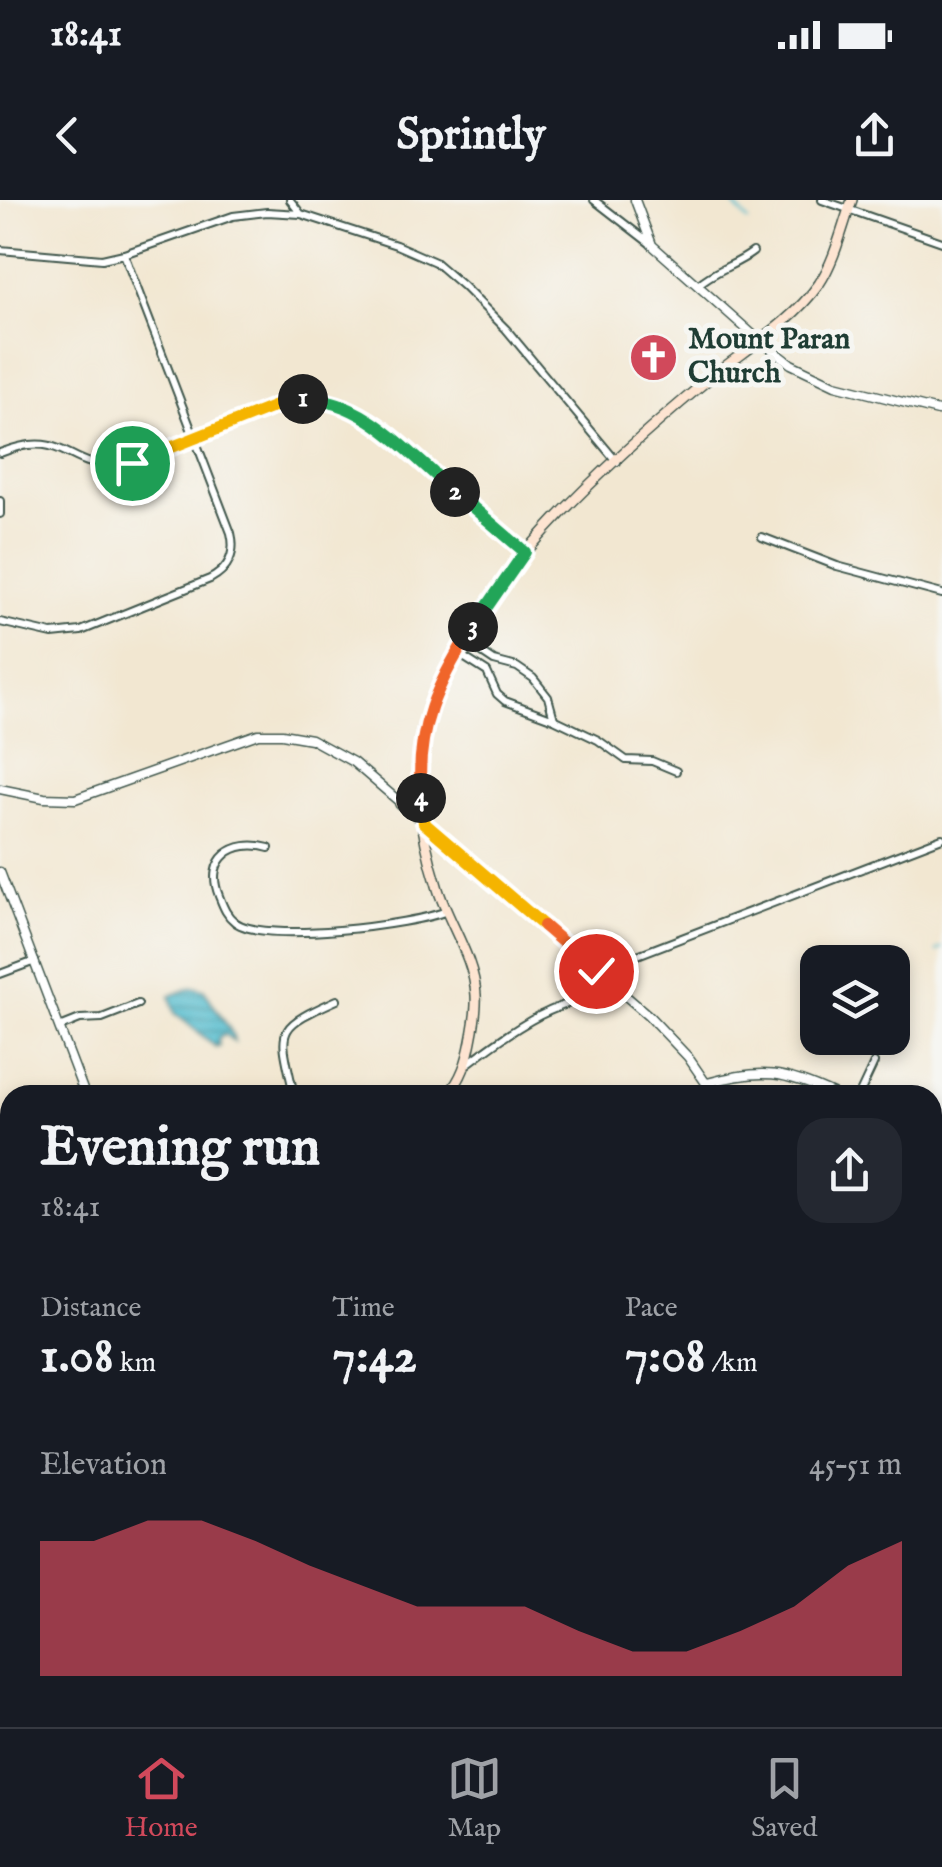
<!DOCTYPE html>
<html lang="en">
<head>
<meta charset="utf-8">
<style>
  body { margin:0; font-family:"IM FELL English",serif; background:#242831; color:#f1f3f6; height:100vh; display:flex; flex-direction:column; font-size:38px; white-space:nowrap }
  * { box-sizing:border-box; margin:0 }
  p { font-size:32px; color:#9ea1a6 }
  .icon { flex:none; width:55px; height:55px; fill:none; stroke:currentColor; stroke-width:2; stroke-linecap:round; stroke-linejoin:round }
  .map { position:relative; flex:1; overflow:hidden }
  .details { position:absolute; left:0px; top:885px; width:942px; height:642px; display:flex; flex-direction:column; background:#171b24; border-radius:30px 30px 0 0; box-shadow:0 5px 15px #0003 }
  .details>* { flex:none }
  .fabs { position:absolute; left:800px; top:745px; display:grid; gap:20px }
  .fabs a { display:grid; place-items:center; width:110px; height:110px; border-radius:20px; background:#171b24; box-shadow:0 5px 15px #0003; font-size:50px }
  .pin { position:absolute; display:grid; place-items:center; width:85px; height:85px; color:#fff; margin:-42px; border:5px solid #fff; border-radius:50%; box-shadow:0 2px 10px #0007 }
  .km { position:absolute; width:50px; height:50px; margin:-25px; border-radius:50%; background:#222; color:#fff; font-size:28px; line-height:50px; text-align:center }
  .round { display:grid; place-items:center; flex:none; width:105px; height:105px; border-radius:30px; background:#242831 }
  .overview { display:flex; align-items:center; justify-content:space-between; height:170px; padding:0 40px }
  h1 { font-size:55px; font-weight:800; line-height:75px }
  .metrics { display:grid; grid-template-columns:repeat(3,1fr); gap:15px; height:170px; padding:10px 40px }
  .metrics div { display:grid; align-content:center }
  .metrics b { font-size:50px; font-weight:800 }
  .metrics small { font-size:28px; font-weight:400 }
  .metrics p { font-size:28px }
  .chart { height:280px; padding:20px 40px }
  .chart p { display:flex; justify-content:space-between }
  .chart svg { width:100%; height:180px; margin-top:10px; fill:#d1495b; opacity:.7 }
  .status { display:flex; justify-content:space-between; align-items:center; height:70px; padding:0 50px; background:#171b24; direction:ltr }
  .status svg { height:28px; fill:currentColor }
  header { display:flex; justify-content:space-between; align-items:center; height:130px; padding:0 40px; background:#171b24; font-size:45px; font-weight:800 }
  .menu { display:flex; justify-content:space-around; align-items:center; height:140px; border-top:2px solid #363941; background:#171b24; font-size:28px; color:#9ea1a6 }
  .menu a { display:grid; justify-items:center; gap:5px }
  .menu .selected { color:#d1495b }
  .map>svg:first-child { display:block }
  .water { fill:url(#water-rules); stroke:#387c80; stroke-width:2.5 }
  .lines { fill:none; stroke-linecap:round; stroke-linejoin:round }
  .stream { stroke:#51bbcd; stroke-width:2.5 }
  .minor-casing { stroke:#3f564c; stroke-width:10 }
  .tertiary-casing { stroke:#3f564c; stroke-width:11 }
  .secondary-casing { stroke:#3f564c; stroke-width:12 }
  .minor { stroke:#fff; stroke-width:6 }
  .tertiary { stroke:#fff; stroke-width:8 }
  .secondary { stroke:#fde4d1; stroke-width:9 }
  .split-1-casing { stroke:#fff; stroke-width:20 }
  .split-2-casing { stroke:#fff; stroke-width:20 }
  .split-3-casing { stroke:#fff; stroke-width:20 }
  .split-4-casing { stroke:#fff; stroke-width:20 }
  .split-5-casing { stroke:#fff; stroke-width:20 }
  .split-6-casing { stroke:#fff; stroke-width:20 }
  .split-1 { stroke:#f5b400; stroke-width:12 }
  .split-2 { stroke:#22a559; stroke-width:12 }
  .split-3 { stroke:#22a559; stroke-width:12 }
  .split-4 { stroke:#f0652b; stroke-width:12 }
  .split-5 { stroke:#f5b400; stroke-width:12 }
  .split-6 { stroke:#f0652b; stroke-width:12 }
  .labels { text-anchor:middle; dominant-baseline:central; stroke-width:10; stroke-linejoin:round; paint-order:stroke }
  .poi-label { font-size:30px; font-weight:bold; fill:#1f3d34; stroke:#f6f6f2; text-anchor:start }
</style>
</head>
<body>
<div class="status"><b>18:41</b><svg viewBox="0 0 49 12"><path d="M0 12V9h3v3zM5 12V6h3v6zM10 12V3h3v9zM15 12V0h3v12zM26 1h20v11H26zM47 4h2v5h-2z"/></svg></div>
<header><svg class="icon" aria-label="back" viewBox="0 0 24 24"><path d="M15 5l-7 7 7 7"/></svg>Sprintly<svg class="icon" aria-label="share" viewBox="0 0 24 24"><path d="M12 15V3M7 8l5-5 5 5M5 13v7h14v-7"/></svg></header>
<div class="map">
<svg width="942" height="1527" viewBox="0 0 942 1527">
  <defs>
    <pattern id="water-rules" width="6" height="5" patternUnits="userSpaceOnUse" patternTransform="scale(2.5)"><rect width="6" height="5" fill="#51bbcd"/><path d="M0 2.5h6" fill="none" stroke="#4399a7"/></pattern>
  </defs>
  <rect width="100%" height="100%" fill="#f6f6f2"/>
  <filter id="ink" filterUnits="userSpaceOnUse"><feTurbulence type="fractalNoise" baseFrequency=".01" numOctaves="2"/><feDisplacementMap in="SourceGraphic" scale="20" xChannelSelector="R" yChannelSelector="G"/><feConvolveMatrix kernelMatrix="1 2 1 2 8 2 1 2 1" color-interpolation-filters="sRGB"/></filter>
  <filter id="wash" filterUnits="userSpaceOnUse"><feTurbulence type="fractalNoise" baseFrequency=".0048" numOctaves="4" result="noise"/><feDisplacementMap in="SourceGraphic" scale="40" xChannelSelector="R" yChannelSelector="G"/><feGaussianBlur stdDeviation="2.25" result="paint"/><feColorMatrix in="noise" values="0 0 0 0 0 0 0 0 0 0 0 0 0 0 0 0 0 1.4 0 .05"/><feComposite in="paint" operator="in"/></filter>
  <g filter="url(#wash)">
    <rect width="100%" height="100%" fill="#f2e7d1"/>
    <!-- water -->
    <path class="water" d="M193 787 204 790 232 833 234 841 224 834 218 838 219 846 216 847 175 813 170 796Z"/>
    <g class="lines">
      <!-- stream -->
      <path class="stream" d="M730 0 748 21
        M937 751 942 748"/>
    </g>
  </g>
  <g filter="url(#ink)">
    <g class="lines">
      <defs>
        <path id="minor" d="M290 0 301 14
          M594 0 652 45
          M822 0 942 42
          M0 50 102 59 124 54 233 16 267 12 301 14 396 45 435 62 463 86 506 129 617 262
          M698 85C714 70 735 66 753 52
          M0 253C65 227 65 269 118 266 138 264 159 252 177 245 211 231 245 218 279 205L316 199 354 209 525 352
          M0 301V314
          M762 337 837 366 942 394
          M0 422 52 434 81 431 210 379C229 369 236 353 231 333L124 54
          M464 441 494 461 517 467 533 478 548 497 554 519
          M457 453 487 472 497 494 505 501 554 519 598 540 626 560 652 561 676 571
          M269 648C234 638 204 659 219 696 223 706 226 715 235 722 264 744 412 725 447 711
          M596 771 942 638
          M0 774 35 761
          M60 827 80 819 102 818 138 804
          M467 864C513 829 562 793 624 795
          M294 895C280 829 272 829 337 800
          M859 895 874 863
          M0 1145 10 1143
          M0 1264 10 1260
          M932 1358 942 1353
          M0 1403 10 1421
          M932 1499 942 1522
          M664 1518 668 1527
          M769 1518 771 1527
          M834 1518 837 1527
          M316 1527 335 1519"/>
        <path id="tertiary" d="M635 0 652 45 751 133 791 164 835 185 942 212
          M0 589 44 598 75 599 258 534H282L311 539 353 562 648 815 688 857 714 895
          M0 672 85 895
          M707 883C762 868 784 871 835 895
          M932 934 942 935
          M932 1153 942 1156
          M335 1518 339 1527"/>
        <path id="secondary" d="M400 604 413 600 421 593
          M448 895C462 878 467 862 471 841 474 826 477 810 476 795 474 758 449 724 438 689 421 635 408 564 429 510 478 378 599 271 704 183 741 152 791 124 819 84 835 60 842 28 852 0
          M0 1447 10 1437"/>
      </defs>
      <!-- minor casing -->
      <use href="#minor" class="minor-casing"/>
      <!-- tertiary casing -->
      <use href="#tertiary" class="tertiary-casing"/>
      <!-- secondary casing -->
      <use href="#secondary" class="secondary-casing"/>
      <!-- minor -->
      <use href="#minor" class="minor"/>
      <!-- tertiary -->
      <use href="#tertiary" class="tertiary"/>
      <!-- secondary -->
      <use href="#secondary" class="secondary"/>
    </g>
  </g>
  <g class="lines" filter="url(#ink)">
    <defs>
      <path id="split-1" d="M132 263 278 205 303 199"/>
      <path id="split-2" d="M303 199C365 198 411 256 455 292"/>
      <path id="split-3" d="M455 292 525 352 473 427"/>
      <path id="split-4" d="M421 598C415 528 437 484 473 427"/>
      <path id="split-5" d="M421 598 424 623 544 726"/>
      <path id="split-6" d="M544 726 596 771"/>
    </defs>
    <!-- split-1 casing -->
    <use href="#split-1" class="split-1-casing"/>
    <!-- split-2 casing -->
    <use href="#split-2" class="split-2-casing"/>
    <!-- split-3 casing -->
    <use href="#split-3" class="split-3-casing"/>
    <!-- split-4 casing -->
    <use href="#split-4" class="split-4-casing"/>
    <!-- split-5 casing -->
    <use href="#split-5" class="split-5-casing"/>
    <!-- split-6 casing -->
    <use href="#split-6" class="split-6-casing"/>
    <!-- split-1 -->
    <use href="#split-1" class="split-1"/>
    <!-- split-2 -->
    <use href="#split-2" class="split-2"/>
    <!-- split-3 -->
    <use href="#split-3" class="split-3"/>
    <!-- split-4 -->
    <use href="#split-4" class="split-4"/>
    <!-- split-5 -->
    <use href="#split-5" class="split-5"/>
    <!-- split-6 -->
    <use href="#split-6" class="split-6"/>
  </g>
  <!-- icons -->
  <defs>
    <symbol id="church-disc" viewBox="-11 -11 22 22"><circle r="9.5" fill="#d1495b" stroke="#f6f6f2"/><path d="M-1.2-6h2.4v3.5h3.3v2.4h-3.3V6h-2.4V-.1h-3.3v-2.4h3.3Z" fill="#fff"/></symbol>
  </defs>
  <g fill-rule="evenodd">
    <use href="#church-disc" x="626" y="130" width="55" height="55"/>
  </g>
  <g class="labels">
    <!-- poi labels -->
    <g class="poi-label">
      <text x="688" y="140">Mount Paran<tspan x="688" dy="34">Church</tspan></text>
    </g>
  </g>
</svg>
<div class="fabs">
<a><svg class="icon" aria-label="layers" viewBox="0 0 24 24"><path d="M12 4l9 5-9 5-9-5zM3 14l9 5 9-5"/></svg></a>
</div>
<div class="pin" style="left:132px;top:263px;background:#1e9e55"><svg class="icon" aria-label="arrive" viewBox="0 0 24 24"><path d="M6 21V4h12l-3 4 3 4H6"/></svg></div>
<div class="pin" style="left:596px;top:771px;background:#d93025"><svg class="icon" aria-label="check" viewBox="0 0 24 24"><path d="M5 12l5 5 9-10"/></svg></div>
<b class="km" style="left:303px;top:199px">1</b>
<b class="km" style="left:455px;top:292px">2</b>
<b class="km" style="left:473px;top:427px">3</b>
<b class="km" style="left:421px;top:598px">4</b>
<section class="details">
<div class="overview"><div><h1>Evening run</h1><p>18:41</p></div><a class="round"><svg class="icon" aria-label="share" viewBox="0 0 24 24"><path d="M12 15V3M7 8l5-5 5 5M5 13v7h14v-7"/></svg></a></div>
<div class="metrics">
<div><p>Distance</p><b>1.08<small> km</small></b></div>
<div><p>Time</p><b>7:42</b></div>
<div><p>Pace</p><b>7:08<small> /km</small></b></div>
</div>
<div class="chart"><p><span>Elevation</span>45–51 m</p>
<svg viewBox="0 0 160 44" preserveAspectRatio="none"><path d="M0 44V11L10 11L20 6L30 6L40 11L50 17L60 22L70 27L80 27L90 27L100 33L110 38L120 38L130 33L140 27L150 17L160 11V44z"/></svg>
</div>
</section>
</div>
<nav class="menu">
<a class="selected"><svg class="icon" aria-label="home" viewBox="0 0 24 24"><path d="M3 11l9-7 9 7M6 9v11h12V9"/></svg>Home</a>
<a><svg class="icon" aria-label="map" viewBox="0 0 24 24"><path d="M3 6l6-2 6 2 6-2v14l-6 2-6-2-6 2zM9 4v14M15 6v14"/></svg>Map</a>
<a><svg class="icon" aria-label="saved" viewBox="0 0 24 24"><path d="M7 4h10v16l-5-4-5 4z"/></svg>Saved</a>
</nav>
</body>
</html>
